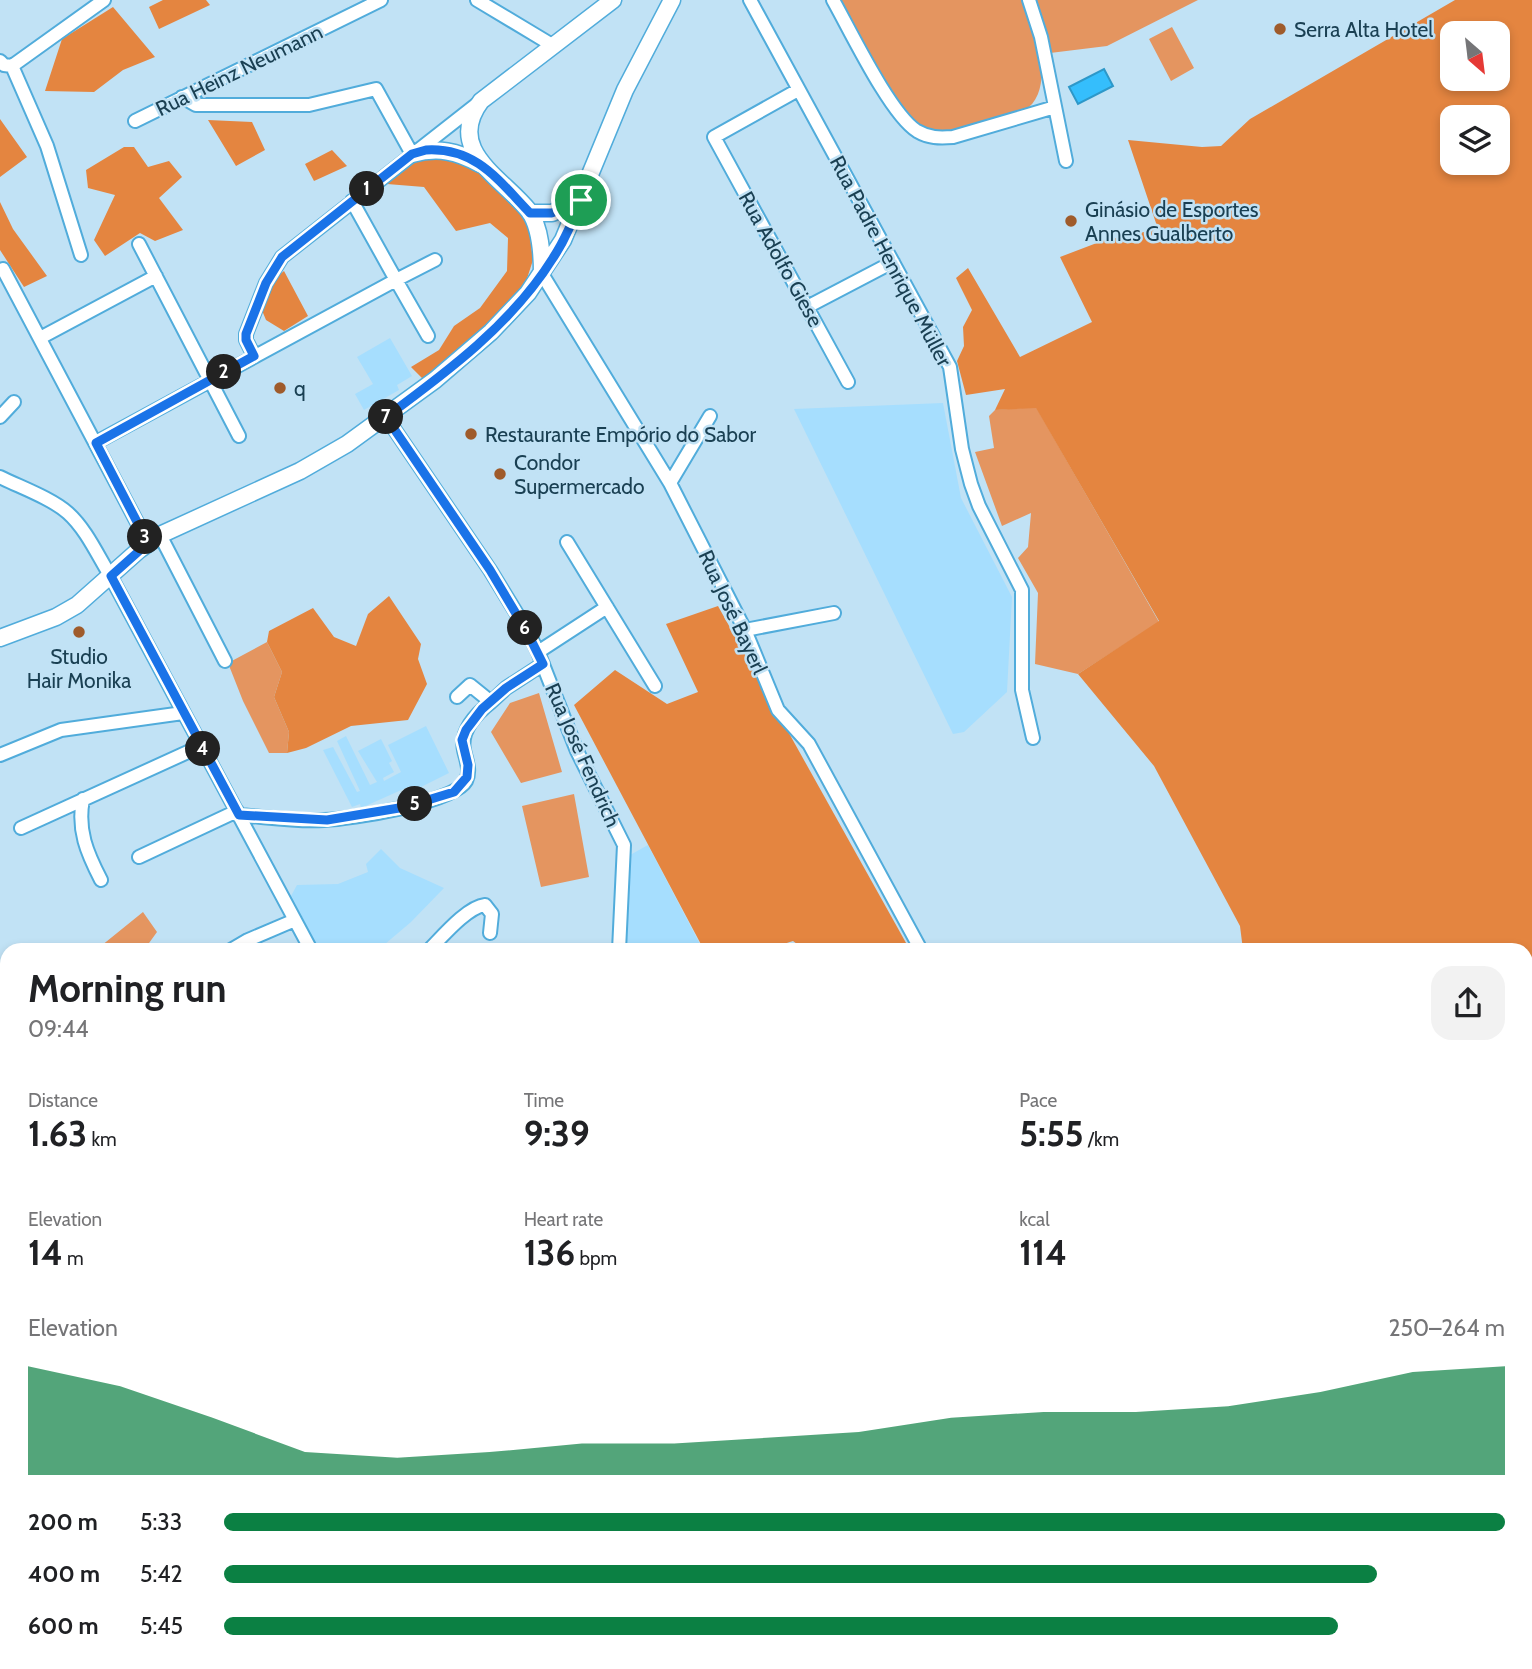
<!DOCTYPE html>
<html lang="en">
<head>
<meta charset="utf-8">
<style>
  body { margin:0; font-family:Cabin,sans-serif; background:#f2f2f2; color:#202124; height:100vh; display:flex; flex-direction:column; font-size:26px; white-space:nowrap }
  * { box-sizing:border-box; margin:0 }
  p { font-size:23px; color:#757577 }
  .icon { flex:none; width:38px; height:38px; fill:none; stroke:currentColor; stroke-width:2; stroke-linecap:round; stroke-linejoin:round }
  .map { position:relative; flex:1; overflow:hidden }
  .details { position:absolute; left:0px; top:943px; width:1533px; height:726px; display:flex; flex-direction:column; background:#fff; border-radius:21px 21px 0 0; box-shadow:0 4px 10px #0003 }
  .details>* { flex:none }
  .needle { width:46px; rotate:152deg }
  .fabs { position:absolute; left:1440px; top:21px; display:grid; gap:14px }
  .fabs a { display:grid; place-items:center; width:70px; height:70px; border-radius:14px; background:#fff; box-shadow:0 4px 10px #0003; font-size:35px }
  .pin { position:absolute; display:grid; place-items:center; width:60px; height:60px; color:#fff; margin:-30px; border:4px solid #fff; border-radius:50%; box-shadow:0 2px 7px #0007 }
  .km { position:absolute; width:35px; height:35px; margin:-18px; border-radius:50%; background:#222; color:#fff; font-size:19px; line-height:35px; text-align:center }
  .round { display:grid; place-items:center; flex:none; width:74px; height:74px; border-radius:21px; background:#f2f2f2 }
  .headline { display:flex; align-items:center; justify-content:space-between; height:119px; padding:0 28px }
  h1 { font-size:38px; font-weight:800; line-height:52px }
  .metrics { display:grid; grid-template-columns:repeat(3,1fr); gap:10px; height:119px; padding:7px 28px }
  .metrics div { display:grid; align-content:center }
  .metrics b { font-size:35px; font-weight:800 }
  .metrics small { font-size:19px; font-weight:400 }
  .metrics p { font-size:19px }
  .chart { height:196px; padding:14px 28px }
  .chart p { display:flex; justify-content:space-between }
  .chart svg { width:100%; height:126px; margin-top:7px; fill:#0b8043; opacity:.7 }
  ul { padding:0 28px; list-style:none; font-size:23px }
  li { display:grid; grid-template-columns:112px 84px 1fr; align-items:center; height:52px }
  li i { height:18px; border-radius:9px; background:#0b8043 }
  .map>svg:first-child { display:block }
  .built { fill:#a6defe }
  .green { fill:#e49560 }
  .forest { fill:#e48540; fill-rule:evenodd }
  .water { fill:#35befc; stroke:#2d98c9; stroke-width:2 }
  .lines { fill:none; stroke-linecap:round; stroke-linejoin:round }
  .minor-casing { stroke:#51acdb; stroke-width:16 }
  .major-casing { stroke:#51acdb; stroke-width:19 }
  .minor { stroke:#fff; stroke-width:12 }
  .major { stroke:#fff; stroke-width:16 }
  .route-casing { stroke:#fff; stroke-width:14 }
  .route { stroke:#1a73e8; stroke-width:9 }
  .poi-dot { fill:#9f5b2b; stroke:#c1e2f5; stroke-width:2.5 }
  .labels { text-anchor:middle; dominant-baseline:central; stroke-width:5; stroke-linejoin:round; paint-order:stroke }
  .poi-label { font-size:21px; fill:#1a4053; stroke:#c1e2f5; text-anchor:start }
  .street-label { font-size:21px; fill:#1a4053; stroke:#c1e2f5 }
</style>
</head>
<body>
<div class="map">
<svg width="1532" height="1669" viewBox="0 0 1532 1669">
  <rect width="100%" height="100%" fill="#c1e2f5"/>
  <!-- built -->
  <path class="built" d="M390 338 412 376 397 385 399 390 364 410 355 394 373 384 357 357Z
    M943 403 961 498 1012 597 1007 692 964 732 953 734 794 409Z
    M426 726 449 773 411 792 408 787 361 808 360 804 352 807 323 750 333 747 357 792 360 791 337 741 346 736 370 785 377 782 358 751 381 739 392 761 389 763 394 772 383 778 384 781 401 772 388 745Z
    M648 845 703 950H622L623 859Z
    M381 849 400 868 444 888 411 922 378 950H319L291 896 297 885 338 884 368 872 366 864Z"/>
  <!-- green -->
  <path class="green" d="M839 0H1024C1036 28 1057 91 1024 111 1010 119 964 128 946 133 926 131 911 122 899 107Z
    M1034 0H1198L1107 46 1050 53 1043 21Z
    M1172 27 1194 68 1171 81 1149 39Z
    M1036 407 1159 622 1078 674 1035 664 1038 593 1018 558 1028 547 1031 513 1002 526 975 452 994 448 989 416 995 410Z
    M267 642 282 672 274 697 289 732 287 753H269L243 701 228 663Z
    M539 693 562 772 521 783 491 732 510 703Z
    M574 794 589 877 541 887 522 806Z
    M143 912 157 932 144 950H96Z"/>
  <!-- forest -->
  <path class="forest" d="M163 0H206L210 5 159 29 149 7Z
    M1455 0H1532V1669H793L797 1662 877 1663 875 1667 882 1662H1526V950H1243L1240 926 1154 766 1078 674 1159 621 1036 408 995 410 1005 389 966 395 957 361 964 346 963 327 972 310 956 278 968 268 1020 357 1092 322 1060 257 1102 241 1158 229 1128 140 1202 147 1221 146 1250 119ZM1452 33H1498V79H1452ZM1452 117H1498V163H1452Z
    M113 7 155 57 123 70 94 92 45 91 62 39Z
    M0 119 27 157 0 177Z
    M208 120 252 122 265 150 236 166Z
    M124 147H134L148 167 169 161 182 177 159 198 183 230 155 241 140 233 105 256 94 240 115 195 88 188 86 170Z
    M332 150 347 166 314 181 305 164Z
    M430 157 457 159 479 169 520 210 529 229 533 260 523 291 451 360 423 379 411 367 439 350 454 326 480 308 507 271 508 238 490 223 456 231 424 187 387 184 408 162Z
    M0 202 13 229 47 276 24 287 0 250Z
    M284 271 308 316 284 331 266 320 261 308 278 276Z
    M389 596 421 644 418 659 427 684 408 720 351 726 306 748 287 753 289 732 274 697 282 672 267 642 269 631 313 608 334 637 356 646 368 614Z
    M718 606 910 950H805L793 941 765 950H704L574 705 615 670 667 704 698 692 666 624Z
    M0 1334 7 1346V1662H173L177 1669H0Z"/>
  <!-- water -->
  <path class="water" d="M1104 69 1113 86 1078 104 1069 87Z"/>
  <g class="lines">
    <defs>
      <path id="minor" d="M477 0 552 45
        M750 0 950 367 962 449 971 484 979 506 1022 590V690L1033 738
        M833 0C850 30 890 114 917 131 929 138 939 138 953 137L1055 107
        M1029 0 1041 37 1066 161
        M0 61 4 65 12 66
        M798 90 714 137 848 382
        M182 97 196 105H309L376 89 412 154
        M135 121 381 0
        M139 244 239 436
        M81 255 47 146 12 66 104 0
        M3 269 148 543
        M542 274 670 483 745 630 778 710 809 744 921 950
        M807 307 893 262
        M428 336 396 280 435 260
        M40 338 156 276
        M254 356 246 340V334L266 283 282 257 477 104
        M0 417 14 402
        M386 417 490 570 528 632 538 652 577 751 624 845 619 950
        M95 443 396 280 352 201
        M0 477C20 487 51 498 68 513 86 529 98 556 111 577L311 950
        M670 483 710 416
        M160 535 225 661
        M567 542 655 686
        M745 630 834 613
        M538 652 607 607
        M457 697 470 685 491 702 506 688 543 664
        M0 755 61 730 183 713
        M83 799C77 830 87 853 101 880
        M239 815C267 817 296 822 324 820 350 819 454 803 466 781 471 770 466 760 464 750 460 730 477 713 491 702
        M21 828 201 746
        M139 857 237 811
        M231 950 248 940 295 920
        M429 950C442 937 467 907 485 905L492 914 490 933
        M0 1075 7 1089
        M0 1130 7 1088
        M238 1662 243 1669
        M379 1662 382 1668
        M508 1662 511 1669
        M633 1662 637 1669
        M704 1662 707 1669
        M294 1669 308 1662
        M665 1669 678 1662"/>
      <path id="major" d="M412 154C438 147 457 151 480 164
        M530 213H552L581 200
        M542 274C542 255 541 228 529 211 503 178 444 150 481 101L613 0
        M0 638 56 617 77 605 139 550 160 535 300 471 347 444 435 380 491 332 528 293 563 240 625 90 672 0"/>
    </defs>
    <!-- minor casing -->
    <use href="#minor" class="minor-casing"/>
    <!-- major casing -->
    <use href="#major" class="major-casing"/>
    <!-- minor -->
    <use href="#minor" class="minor"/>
    <!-- major -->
    <use href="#major" class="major"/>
  </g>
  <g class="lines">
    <defs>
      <path id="route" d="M426 150C476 147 499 181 530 213H552L581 200C573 220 565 240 553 258 512 324 447 372 386 417L490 570 527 632 543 664 506 688 482 709 466 730 462 740 468 765 467 777 454 792 405 807 327 820 239 815 111 576 148 543 96 443 254 356 246 340V334L266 283 282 257 412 154Z"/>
    </defs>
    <!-- route casing -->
    <use href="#route" class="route-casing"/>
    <!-- route -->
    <use href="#route" class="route"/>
  </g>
  <!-- markers -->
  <g class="poi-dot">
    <circle cx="1280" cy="29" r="7"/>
    <circle cx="1071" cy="221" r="7"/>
    <circle cx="280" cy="388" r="7"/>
    <circle cx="471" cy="434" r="7"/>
    <circle cx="500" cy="474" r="7"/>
    <circle cx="79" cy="632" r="7"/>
  </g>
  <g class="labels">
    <!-- poi labels -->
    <g class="poi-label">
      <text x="1294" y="29">Serra Alta Hotel</text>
      <text x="1085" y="209">Ginásio de Esportes<tspan x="1085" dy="24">Annes Gualberto</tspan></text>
      <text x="294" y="388">q</text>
      <text x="485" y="434">Restaurante Empório do Sabor</text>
      <text x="514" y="462">Condor<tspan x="514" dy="24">Supermercado</tspan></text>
      <text x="79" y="656" text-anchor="middle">Studio<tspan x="79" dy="24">Hair Monika</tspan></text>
    </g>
    <!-- street labels -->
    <g class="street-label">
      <text transform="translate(239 70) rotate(-26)">Rua Heinz Neumann</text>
      <text transform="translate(781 259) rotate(61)">Rua Adolfo Giese</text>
      <text transform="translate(891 261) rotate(62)">Rua Padre Henrique Müller</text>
      <text transform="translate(733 612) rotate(65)">Rua José Bayerl</text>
      <text transform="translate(583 755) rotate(66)">Rua José Fendrich</text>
    </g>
  </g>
</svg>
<div class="fabs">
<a><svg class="needle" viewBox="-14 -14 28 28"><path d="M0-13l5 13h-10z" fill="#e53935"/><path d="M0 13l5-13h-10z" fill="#757577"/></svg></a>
<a><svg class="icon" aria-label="layers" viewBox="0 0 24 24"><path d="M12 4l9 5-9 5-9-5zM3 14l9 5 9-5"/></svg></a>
</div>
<div class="pin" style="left:581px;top:200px;background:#1e9e55"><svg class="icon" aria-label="arrive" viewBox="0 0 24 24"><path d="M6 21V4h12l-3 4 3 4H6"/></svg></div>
<b class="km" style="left:367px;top:189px">1</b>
<b class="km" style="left:224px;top:372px">2</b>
<b class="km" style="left:145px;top:537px">3</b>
<b class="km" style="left:203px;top:749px">4</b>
<b class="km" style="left:415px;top:804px">5</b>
<b class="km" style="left:525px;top:628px">6</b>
<b class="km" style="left:386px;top:417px">7</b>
<section class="details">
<div class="headline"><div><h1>Morning run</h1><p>09:44</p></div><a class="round"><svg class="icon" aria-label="share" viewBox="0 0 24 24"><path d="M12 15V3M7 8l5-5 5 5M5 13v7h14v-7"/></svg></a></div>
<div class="metrics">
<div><p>Distance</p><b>1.63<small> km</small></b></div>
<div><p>Time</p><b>9:39</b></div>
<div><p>Pace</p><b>5:55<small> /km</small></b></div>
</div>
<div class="metrics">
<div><p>Elevation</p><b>14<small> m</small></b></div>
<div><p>Heart rate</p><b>136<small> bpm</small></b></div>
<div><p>kcal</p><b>114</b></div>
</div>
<div class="chart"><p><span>Elevation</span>250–264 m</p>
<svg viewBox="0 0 160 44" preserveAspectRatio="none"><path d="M0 44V6L10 13L20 24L30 36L40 38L50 36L60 33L70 33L80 31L90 29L100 24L110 22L120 22L130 20L140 15L150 8L160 6V44z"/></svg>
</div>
<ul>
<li><b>200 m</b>5:33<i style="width:100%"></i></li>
<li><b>400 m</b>5:42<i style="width:90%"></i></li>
<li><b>600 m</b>5:45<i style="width:87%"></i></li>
</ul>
</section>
</div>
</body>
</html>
